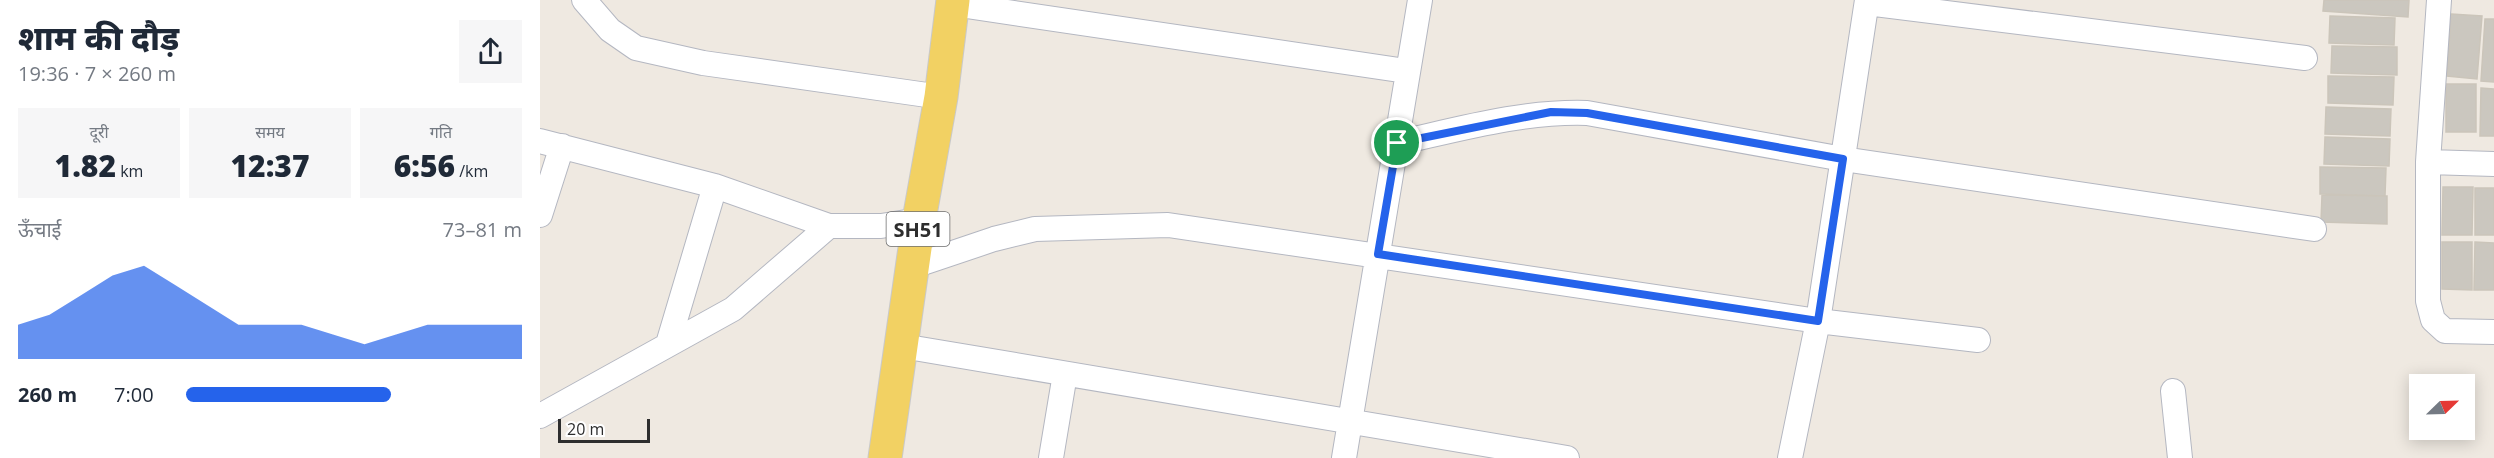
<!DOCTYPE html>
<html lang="hi">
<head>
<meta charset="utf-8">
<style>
  body { margin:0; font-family:"Open Sans","Noto Sans Devanagari",sans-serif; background:#f6f6f7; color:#1f2937; height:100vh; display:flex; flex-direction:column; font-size:22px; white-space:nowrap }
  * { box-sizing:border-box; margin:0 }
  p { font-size:20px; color:#747a83 }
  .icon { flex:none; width:33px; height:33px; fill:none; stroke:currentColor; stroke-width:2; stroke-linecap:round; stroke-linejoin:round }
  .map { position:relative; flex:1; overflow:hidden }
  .side { display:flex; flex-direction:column; background:#fff; width:540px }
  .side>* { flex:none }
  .needle { width:39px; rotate:67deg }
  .tools { position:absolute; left:1869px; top:374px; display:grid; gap:12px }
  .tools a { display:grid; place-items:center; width:66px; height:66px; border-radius:0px; background:#fff; box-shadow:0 3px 15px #0003; font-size:30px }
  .scale { position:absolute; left:18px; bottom:15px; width:92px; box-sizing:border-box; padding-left:6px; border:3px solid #2e2e2e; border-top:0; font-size:16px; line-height:21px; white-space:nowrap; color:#2e2e2e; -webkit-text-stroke:4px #fff; paint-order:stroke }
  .pin { position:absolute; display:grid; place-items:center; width:51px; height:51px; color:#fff; margin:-26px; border:3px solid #fff; border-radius:50%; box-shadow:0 2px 6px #0007 }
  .round { display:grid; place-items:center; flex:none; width:63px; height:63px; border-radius:0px; background:#f6f6f7 }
  .head { display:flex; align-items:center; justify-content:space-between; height:102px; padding:0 18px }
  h1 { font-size:33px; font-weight:800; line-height:45px }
  .stats { display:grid; grid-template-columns:repeat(3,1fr); gap:9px; height:102px; padding:6px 18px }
  .stats div { display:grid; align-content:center; border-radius:0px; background:#f6f6f7; text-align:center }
  .stats b { font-size:30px; font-weight:800 }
  .stats small { font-size:16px; font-weight:400 }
  .stats p { font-size:16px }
  .chart { height:168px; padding:12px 18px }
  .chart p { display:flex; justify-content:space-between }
  .chart svg { width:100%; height:108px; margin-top:6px; fill:#2563eb; opacity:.7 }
  ul { padding:0 18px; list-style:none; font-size:20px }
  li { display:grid; grid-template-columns:96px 72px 1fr; align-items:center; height:45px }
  li i { height:15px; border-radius:8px; background:#2563eb }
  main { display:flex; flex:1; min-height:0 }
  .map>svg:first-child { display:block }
  .building { fill:#cbc7bf; stroke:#cbc5ba; stroke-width:1.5 }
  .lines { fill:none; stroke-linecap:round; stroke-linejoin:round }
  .minor-casing { stroke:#b4b7c1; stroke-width:26 }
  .primary-casing { stroke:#c9c9c9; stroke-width:35 }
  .minor { stroke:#fff; stroke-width:24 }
  .primary { stroke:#f2d163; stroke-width:33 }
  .route-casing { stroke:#fff; stroke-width:12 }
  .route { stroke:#2563eb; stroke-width:8 }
  .labels { text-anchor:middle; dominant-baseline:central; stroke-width:5; stroke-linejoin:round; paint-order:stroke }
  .shield { fill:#fff; stroke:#6d6d6d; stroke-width:1.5 }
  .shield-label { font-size:20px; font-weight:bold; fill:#2e2e2e }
</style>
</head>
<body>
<main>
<section class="side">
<div class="head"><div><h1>शाम की दौड़</h1><p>19:36 · 7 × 260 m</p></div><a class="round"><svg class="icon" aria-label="share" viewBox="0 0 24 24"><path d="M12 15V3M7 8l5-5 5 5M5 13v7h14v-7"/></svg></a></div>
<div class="stats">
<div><p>दूरी</p><b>1.82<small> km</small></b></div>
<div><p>समय</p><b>12:37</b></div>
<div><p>गति</p><b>6:56<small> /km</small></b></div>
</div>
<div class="chart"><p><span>ऊँचाई</span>73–81 m</p>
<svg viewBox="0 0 160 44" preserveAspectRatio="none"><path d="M0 44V30L10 26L20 18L30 10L40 6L50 14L60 22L70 30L80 30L90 30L100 34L110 38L120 34L130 30L140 30L150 30L160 30V44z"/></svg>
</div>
<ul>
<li><b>260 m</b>7:00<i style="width:61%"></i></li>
</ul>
</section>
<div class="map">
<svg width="1954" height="458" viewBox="0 0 1954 458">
  <rect width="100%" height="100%" fill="#efe9e1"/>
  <!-- building -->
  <path class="building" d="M1784 0H1869L1868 17 1783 11Z
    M1911 14 1942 16 1937 79 1907 76Z
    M1790 16 1855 18 1854 45 1789 43Z
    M1945 19H1954V82L1941 81Z
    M1792 46 1857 47V75L1791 73Z
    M1788 76 1854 77 1853 105 1788 103Z
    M1906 84H1936V132H1906Z
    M1941 88 1954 89V136H1940Z
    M1786 107 1851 109 1850 136 1785 134Z
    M1785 137 1850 139 1849 166 1784 164Z
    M1780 167 1846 168 1845 196 1780 194Z
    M1903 187H1933L1932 235H1902Z
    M1935 188H1954V235H1935Z
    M1782 195 1847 196V224L1781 222Z
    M1902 242H1932V290L1902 289Z
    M1935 242 1954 243V290H1934Z"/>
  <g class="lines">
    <defs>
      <path id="minor" d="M44 0 70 30 96 48 163 63 401 97
        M1899 0 1888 162V301L1893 320 1905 331 1954 332
        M1327 3 1765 58
        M413 4 866 71
        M0 141 175 186 289 226H341L379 220
        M857 143C920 129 982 111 1047 113L1303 159 1774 229
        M1888 162 1954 164
        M0 215 22 146
        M374 266 454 239 495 229 628 225 1278 321 1438 340
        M128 344 175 186
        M362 346 1027 458
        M1633 391 1640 458
        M0 416 193 309 289 226
        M511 458 525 374
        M804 458 880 0
        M1250 458 1278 321 1327 0"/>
      <path id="primary" d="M345 458 379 220 401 97 413 0"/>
    </defs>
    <!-- minor casing -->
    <use href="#minor" class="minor-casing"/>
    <!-- primary casing -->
    <use href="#primary" class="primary-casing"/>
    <!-- minor -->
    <use href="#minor" class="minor"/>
    <!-- primary -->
    <use href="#primary" class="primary"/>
  </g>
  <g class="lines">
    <defs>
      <path id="route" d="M1011 112 1047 113 1303 159 1278 321 838 254 857 143Z"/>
    </defs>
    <!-- route casing -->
    <use href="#route" class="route-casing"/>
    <!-- route -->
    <use href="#route" class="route"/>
  </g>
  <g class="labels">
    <!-- shield labels -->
    <rect class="shield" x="346.5" y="212" width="63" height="34" rx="4.5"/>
    <g class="shield-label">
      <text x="378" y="229">SH51</text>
    </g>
  </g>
</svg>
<div class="tools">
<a><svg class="needle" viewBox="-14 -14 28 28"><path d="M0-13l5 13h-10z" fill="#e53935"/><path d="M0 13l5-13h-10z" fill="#747a83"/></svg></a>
</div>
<div class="scale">20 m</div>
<div class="pin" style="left:857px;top:143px;background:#1e9e55"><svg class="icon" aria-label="arrive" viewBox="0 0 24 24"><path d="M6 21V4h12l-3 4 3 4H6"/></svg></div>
</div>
</main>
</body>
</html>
